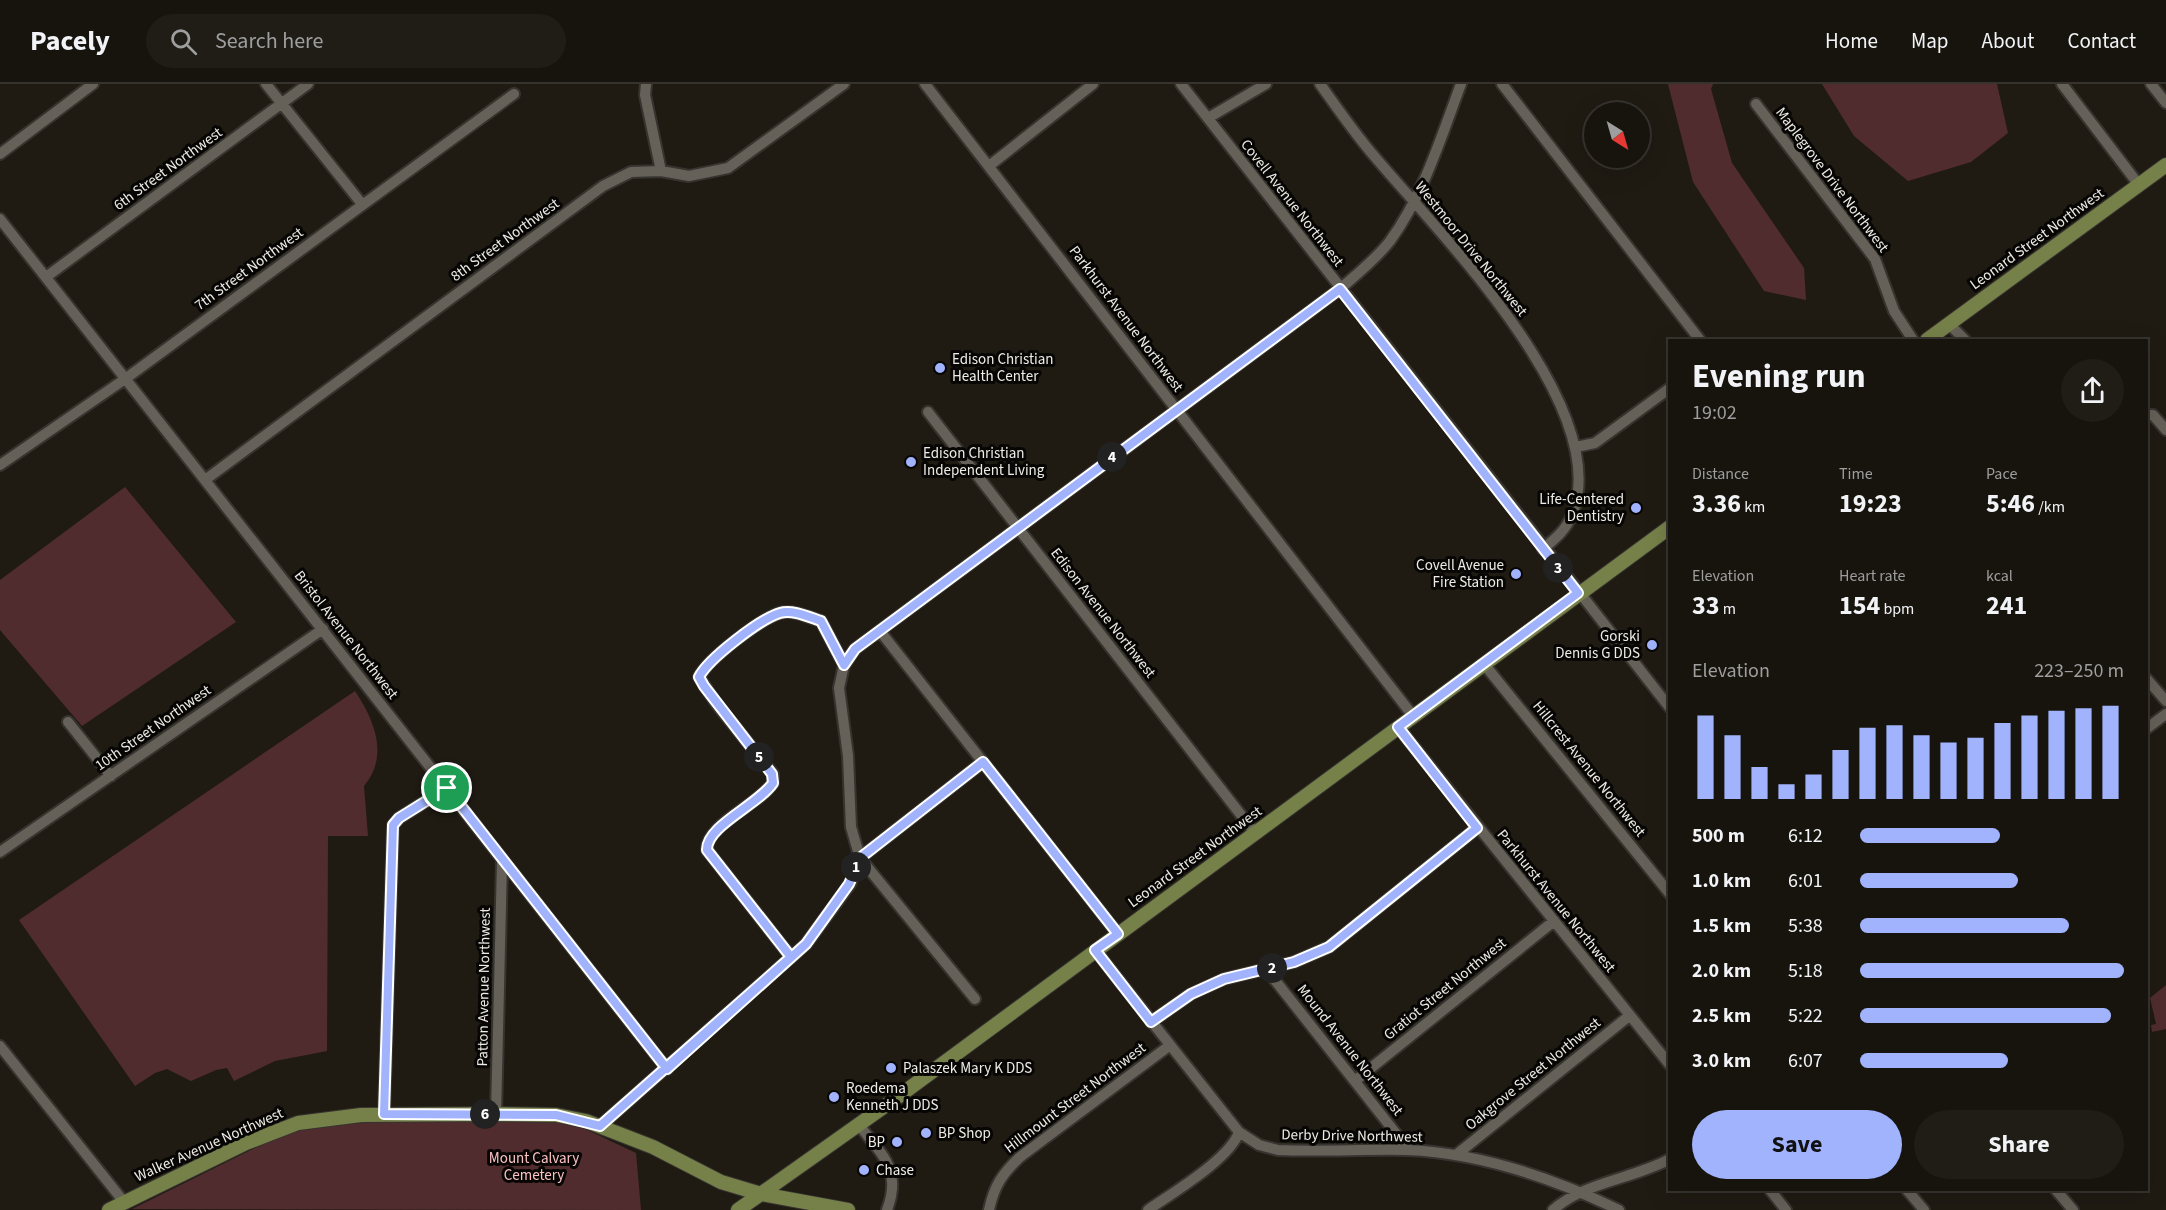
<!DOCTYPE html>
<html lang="en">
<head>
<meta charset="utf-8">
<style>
  body { margin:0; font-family:"Source Sans 3",sans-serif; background:#201d17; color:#f1f3f6; height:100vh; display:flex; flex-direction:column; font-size:22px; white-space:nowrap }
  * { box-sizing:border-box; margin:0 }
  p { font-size:20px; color:#9e9e9e }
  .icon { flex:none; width:33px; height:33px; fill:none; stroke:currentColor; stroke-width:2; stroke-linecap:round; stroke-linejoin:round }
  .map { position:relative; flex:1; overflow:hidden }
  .details { position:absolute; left:1668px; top:255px; width:480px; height:852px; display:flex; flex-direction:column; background:#17140e; border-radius:0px; box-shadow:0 6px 24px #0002,0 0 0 2px #36332e }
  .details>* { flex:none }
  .needle { width:39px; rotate:143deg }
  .controls { position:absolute; left:1584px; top:18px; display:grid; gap:12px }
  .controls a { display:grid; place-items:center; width:66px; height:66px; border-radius:50%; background:#17140e; box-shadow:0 6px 24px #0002,0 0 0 2px #36332e; font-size:30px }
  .pin { position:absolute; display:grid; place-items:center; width:51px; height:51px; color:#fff; margin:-26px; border:3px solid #fff; border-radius:50%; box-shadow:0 2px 6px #0007 }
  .km { position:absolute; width:30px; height:30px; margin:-15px; border-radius:50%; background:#222; color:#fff; font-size:16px; line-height:30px; text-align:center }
  .round { display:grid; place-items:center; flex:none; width:63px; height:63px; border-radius:32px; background:#201d17 }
  .head { display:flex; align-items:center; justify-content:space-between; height:102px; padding:0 24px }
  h1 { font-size:33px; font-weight:700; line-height:45px }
  .figures { display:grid; grid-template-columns:repeat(3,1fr); gap:9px; height:102px; padding:6px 24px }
  .figures div { display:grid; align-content:center }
  .figures b { font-size:26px; font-weight:700 }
  .figures small { font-size:16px; font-weight:400 }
  .figures p { font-size:16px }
  .chart { height:168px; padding:12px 24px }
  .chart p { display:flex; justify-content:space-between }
  .chart svg { width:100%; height:108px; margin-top:6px; stroke:#a1b3fd; stroke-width:6 }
  .cta { display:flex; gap:12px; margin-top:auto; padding:12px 24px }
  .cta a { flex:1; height:69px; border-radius:36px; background:#a1b3fd; color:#111; font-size:24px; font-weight:700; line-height:69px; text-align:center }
  .cta a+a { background:#201d17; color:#f1f3f6 }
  ul { padding:0 24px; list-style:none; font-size:20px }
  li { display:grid; grid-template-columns:96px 72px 1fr; align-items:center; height:45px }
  li i { height:15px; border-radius:8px; background:#a1b3fd }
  header { display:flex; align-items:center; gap:36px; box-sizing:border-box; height:84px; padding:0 30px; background:#17140e; border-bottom:2px solid #36332e }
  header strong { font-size:28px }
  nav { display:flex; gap:33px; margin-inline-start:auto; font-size:21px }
  .search { width:420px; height:54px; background:#201d17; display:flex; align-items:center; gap:15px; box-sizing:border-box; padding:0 21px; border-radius:33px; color:#9e9e9e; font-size:22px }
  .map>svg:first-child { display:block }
  .green { fill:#512c2e }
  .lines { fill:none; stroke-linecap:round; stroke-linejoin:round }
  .minor-casing { stroke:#373430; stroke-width:14 }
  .major-casing { stroke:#373430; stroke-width:16 }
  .minor { stroke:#656158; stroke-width:10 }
  .major { stroke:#768049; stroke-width:14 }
  .route-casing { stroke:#fff; stroke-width:12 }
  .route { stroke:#a1b3fd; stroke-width:8 }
  .poi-dot { fill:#a1b3fd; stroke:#070604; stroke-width:2 }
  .labels { text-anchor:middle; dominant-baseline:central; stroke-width:6; stroke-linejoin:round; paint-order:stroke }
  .street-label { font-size:15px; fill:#efece7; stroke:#070604 }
  .poi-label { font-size:15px; fill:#efece7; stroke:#070604; text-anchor:start }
  .park-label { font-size:15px; fill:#fac1c2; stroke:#070604 }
</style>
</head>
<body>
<header>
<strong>Pacely</strong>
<div class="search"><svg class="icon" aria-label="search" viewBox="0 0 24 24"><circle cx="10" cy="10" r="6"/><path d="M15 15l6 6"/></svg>Search here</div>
<nav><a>Home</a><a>Map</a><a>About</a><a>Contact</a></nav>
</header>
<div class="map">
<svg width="2166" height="1126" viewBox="0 0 2166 1126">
  <rect width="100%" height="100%" fill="#1f1b13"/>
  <!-- green -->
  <path class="green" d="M1668 0H1713L1711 5 1732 79 1804 184 1806 216 1764 207 1693 98Z
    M1822 0H1997L2008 49 1971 78 1908 97 1854 52Z
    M125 403 236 538 82 642 0 546V496Z
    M355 607C375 637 389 672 364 702L368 752H328L327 967 275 977 234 997 227 984 216 986 191 997 167 985 155 989 135 1002 19 836Z
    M2166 901V945L2152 948 2151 941 2156 940 2150 914Z
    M542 1036 581 1043 636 1069 641 1126 132 1125 275 1054 305 1045 368 1038Z"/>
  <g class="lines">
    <defs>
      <path id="minor" d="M266 0 362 120
        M646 0 645 11 661 87
        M925 0 1413 632
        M1181 0 1670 624
        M1320 0C1338 25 1355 50 1375 73 1438 148 1615 324 1572 431 1566 446 1555 455 1543 465
        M1502 0 1700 256
        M2062 0 2139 101
        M2151 0 2166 19
        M1756 20 1875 175 1894 227 1913 256
        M1208 34 1266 0
        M0 70 93 0
        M989 82 1093 0
        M0 135 667 985
        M46 193 308 0
        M1949 240 1965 256
        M928 328 1255 749
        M2146 331H2153L2166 346
        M1576 363 1595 359 1670 304
        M0 381 125 295 514 10
        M205 396 603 102 631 88 661 87 689 92 728 84 844 0
        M880 547 1118 850
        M1484 580 1670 810
        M2146 594 2166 617
        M68 638 111 692
        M1398 643 1670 981
        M2146 645 2166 630
        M0 768 323 545
        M1095 866 1239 1048 1259 1061 1278 1066C1321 1068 1364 1065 1407 1066 1480 1069 1555 1095 1619 1126
        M791 873 707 766C706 741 758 721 773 699V690L716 619 699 593C708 575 760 535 780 529 792 525 809 533 821 537L844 581
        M1267 886 1409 1066
        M975 915 860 774 851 743 848 672 839 604 844 581 855 565 1340 205C1357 190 1376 175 1390 157 1424 110 1441 53 1461 0
        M1151 938 1191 910 1224 895 1294 878 1329 863 1477 744
        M0 962 124 1118
        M1356 996 1554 837
        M384 1030 393 741 399 734 447 704
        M496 1030 502 777
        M859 1041C883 1072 902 1086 887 1126
        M600 1042 806 860 850 800 860 774 983 678
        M1456 1071 1629 932
        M1770 1106 1786 1126
        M1907 1106 1924 1126
        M2056 1106 2073 1126
        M989 1126C994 1102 1002 1090 1020 1073L1169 962
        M1148 1126C1172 1109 1230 1075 1239 1048
        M1553 1126C1584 1098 1633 1095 1670 1075"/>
      <path id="major" d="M1927 256 2166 81
        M109 1126 246 1059 298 1039 361 1031 496 1030 556 1031 586 1037 653 1063 721 1098 761 1110 848 1126
        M738 1126 899 1012 1670 443"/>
    </defs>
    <!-- minor casing -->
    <use href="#minor" class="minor-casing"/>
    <!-- major casing -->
    <use href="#major" class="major-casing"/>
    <!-- minor -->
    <use href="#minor" class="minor"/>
    <!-- major -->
    <use href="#major" class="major"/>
  </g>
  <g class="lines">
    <defs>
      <path id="route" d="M447 704 667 985 806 860 849 800 860 774 983 678 1118 850 1095 866 1151 938 1191 910 1224 895 1294 878 1329 863 1477 744 1398 643 1578 509 1340 205 855 565 844 581 821 537C809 533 792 525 780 529 760 535 708 575 699 593L704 602 772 690 773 699C758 721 706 742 707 766L791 873 600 1042 556 1031 384 1030 393 741 399 734 447 704"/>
    </defs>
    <!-- route casing -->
    <use href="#route" class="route-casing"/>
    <!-- route -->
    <use href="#route" class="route"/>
  </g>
  <!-- markers -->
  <g class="poi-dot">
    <circle cx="940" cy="284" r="6"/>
    <circle cx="911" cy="378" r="6"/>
    <circle cx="1636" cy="424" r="6"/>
    <circle cx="1516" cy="490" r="6"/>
    <circle cx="1652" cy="561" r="6"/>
    <circle cx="891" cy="984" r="6"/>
    <circle cx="834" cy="1013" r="6"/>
    <circle cx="926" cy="1049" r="6"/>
    <circle cx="897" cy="1058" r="6"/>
    <circle cx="864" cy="1086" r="6"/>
  </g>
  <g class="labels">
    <!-- street labels -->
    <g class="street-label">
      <text transform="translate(168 85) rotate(-36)">6th Street Northwest</text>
      <text transform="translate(1832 96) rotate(53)">Maplegrove Drive Northwest</text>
      <text transform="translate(1292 119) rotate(52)">Covell Avenue Northwest</text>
      <text transform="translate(2037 155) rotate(-36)">Leonard Street Northwest</text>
      <text transform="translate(505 156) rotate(-36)">8th Street Northwest</text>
      <text transform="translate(1471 165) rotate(51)">Westmoor Drive Northwest</text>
      <text transform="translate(249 185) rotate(-36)">7th Street Northwest</text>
      <text transform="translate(1126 235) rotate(53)">Parkhurst Avenue Northwest</text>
      <text transform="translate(1103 529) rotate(52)">Edison Avenue Northwest</text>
      <text transform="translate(346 551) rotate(52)">Bristol Avenue Northwest</text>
      <text transform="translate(153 644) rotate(-35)">10th Street Northwest</text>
      <text transform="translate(1589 685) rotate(51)">Hillcrest Avenue Northwest</text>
      <text transform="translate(1195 773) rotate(-36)">Leonard Street Northwest</text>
      <text transform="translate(1556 817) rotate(51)">Parkhurst Avenue Northwest</text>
      <text transform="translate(484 903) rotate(-89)">Patton Avenue Northwest</text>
      <text transform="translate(1445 905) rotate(-39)">Gratiot Street Northwest</text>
      <text transform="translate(1350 966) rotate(52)">Mound Avenue Northwest</text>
      <text transform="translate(1533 990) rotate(-39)">Oakgrove Street Northwest</text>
      <text transform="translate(1075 1014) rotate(-37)">Hillmount Street Northwest</text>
      <text transform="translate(1352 1052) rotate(1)">Derby Drive Northwest</text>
      <text transform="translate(209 1061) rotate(-24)">Walker Avenue Northwest</text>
    </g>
    <!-- poi labels -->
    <g class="poi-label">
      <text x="952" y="275">Edison Christian<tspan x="952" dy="17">Health Center</tspan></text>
      <text x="923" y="369">Edison Christian<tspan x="923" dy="17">Independent Living</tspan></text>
      <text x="1624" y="415" text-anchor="end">Life-Centered<tspan x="1624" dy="17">Dentistry</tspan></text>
      <text x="1504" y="481" text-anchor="end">Covell Avenue<tspan x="1504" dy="17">Fire Station</tspan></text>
      <text x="1640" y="552" text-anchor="end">Gorski<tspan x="1640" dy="17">Dennis G DDS</tspan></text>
      <text x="903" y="984">Palaszek Mary K DDS</text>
      <text x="846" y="1004">Roedema<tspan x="846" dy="17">Kenneth J DDS</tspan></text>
      <text x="938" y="1049">BP Shop</text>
      <text x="885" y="1058" text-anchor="end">BP</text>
      <text x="876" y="1086">Chase</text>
    </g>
    <!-- park labels -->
    <g class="park-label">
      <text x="534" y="1074">Mount Calvary<tspan x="534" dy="17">Cemetery</tspan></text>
    </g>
  </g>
</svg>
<div class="controls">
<a><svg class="needle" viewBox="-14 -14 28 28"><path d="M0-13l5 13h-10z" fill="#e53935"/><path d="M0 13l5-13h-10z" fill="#9e9e9e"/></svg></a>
</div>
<div class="pin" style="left:447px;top:704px;background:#1e9e55"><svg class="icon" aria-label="arrive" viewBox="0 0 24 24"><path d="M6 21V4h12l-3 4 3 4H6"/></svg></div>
<b class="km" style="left:856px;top:783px">1</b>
<b class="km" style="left:1272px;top:884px">2</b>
<b class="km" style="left:1558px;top:484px">3</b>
<b class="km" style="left:1112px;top:373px">4</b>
<b class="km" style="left:759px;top:673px">5</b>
<b class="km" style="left:485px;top:1030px">6</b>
<section class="details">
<div class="head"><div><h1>Evening run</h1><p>19:02</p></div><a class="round"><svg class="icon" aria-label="share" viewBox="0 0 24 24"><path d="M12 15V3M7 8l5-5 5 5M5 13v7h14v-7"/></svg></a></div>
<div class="figures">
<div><p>Distance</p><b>3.36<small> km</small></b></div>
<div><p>Time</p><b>19:23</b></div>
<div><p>Pace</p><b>5:46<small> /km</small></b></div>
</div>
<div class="figures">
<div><p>Elevation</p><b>33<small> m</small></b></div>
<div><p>Heart rate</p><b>154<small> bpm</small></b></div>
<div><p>kcal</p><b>241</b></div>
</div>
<div class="chart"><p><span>Elevation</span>223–250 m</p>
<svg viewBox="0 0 160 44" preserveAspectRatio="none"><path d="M5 44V10M15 44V18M25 44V31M35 44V38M45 44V34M55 44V24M65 44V15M75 44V14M85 44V18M95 44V21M105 44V19M115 44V13M125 44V10M135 44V8M145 44V7M155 44V6"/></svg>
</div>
<ul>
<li><b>500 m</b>6:12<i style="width:53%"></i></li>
<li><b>1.0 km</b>6:01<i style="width:60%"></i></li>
<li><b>1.5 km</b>5:38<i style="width:79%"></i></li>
<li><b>2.0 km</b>5:18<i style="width:100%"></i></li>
<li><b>2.5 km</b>5:22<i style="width:95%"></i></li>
<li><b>3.0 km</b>6:07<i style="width:56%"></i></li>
</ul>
<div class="cta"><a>Save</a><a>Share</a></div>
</section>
</div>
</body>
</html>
